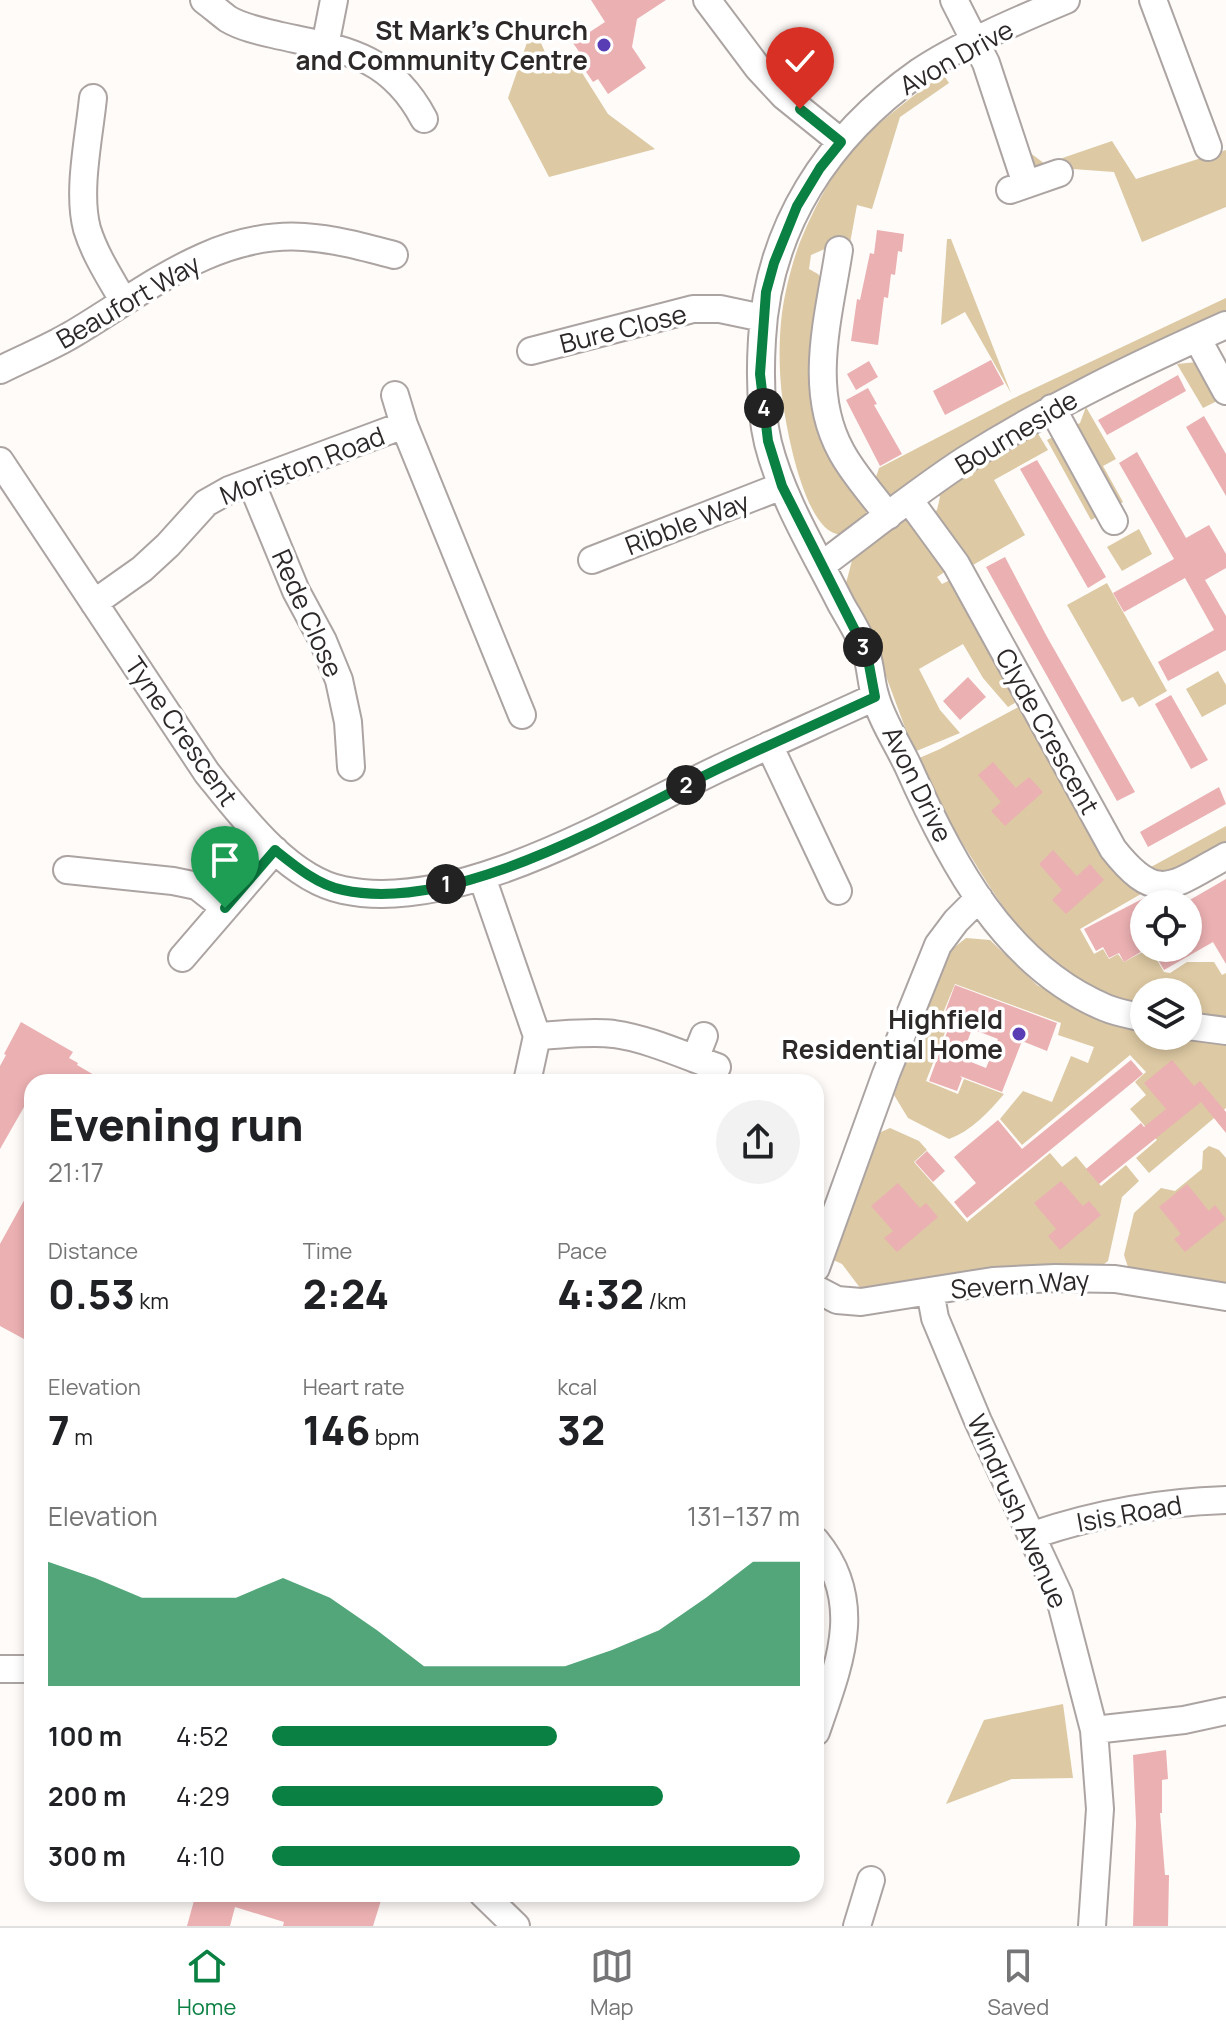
<!DOCTYPE html>
<html lang="en">
<head>
<meta charset="utf-8">
<style>
  body { margin:0; font-family:Manrope,sans-serif; background:#f2f2f2; color:#202124; height:100vh; display:flex; flex-direction:column; font-size:30px; white-space:nowrap }
  * { box-sizing:border-box; margin:0 }
  p { font-size:26px; color:#757577 }
  .icon { flex:none; width:44px; height:44px; fill:none; stroke:currentColor; stroke-width:2; stroke-linecap:round; stroke-linejoin:round }
  .map { position:relative; flex:1; overflow:hidden }
  .sheet { position:absolute; left:24px; top:1074px; width:800px; height:828px; display:flex; flex-direction:column; background:#fff; border-radius:24px; box-shadow:0 4px 12px #0003 }
  .sheet>* { flex:none }
  .fabs { position:absolute; left:1130px; top:890px; display:grid; gap:16px }
  .fabs a { display:grid; place-items:center; width:72px; height:72px; border-radius:50%; background:#fff; box-shadow:0 4px 12px #0003; font-size:40px }
  .pin { position:absolute; display:grid; place-items:center; width:68px; height:68px; color:#fff; margin:-82px -34px; border-radius:50% 50% 50% 0; rotate:-45deg; box-shadow:0 0 8px #0007 }
  .pin .icon { rotate:45deg }
  .km { position:absolute; width:40px; height:40px; margin:-20px; border-radius:50%; background:#222; color:#fff; font-size:22px; line-height:40px; text-align:center }
  .round { display:grid; place-items:center; flex:none; width:84px; height:84px; border-radius:42px; background:#f2f2f2 }
  .overview { display:flex; align-items:center; justify-content:space-between; height:136px; padding:0 24px }
  h1 { font-size:44px; font-weight:800; line-height:60px }
  .metrics { display:grid; grid-template-columns:repeat(3,1fr); gap:12px; height:136px; padding:8px 24px }
  .metrics div { display:grid; align-content:center }
  .metrics b { font-size:40px; font-weight:800 }
  .metrics small { font-size:22px; font-weight:400 }
  .metrics p { font-size:22px }
  .chart { height:224px; padding:16px 24px }
  .chart p { display:flex; justify-content:space-between }
  .chart svg { width:100%; height:144px; margin-top:8px; fill:#0b8043; opacity:.7 }
  ul { padding:0 24px; list-style:none; font-size:26px }
  li { display:grid; grid-template-columns:128px 96px 1fr; align-items:center; height:60px }
  li i { height:20px; border-radius:10px; background:#0b8043 }
  .tabs { display:flex; justify-content:space-around; align-items:center; height:112px; border-top:2px solid #e0e0e0; background:#fff; font-size:22px; color:#757577 }
  .tabs a { display:grid; justify-items:center; gap:4px }
  .tabs .selected { color:#0b8043 }
  .map>svg:first-child { display:block }
  .green { fill:#ddc9a3 }
  .building { fill:#ebb0b2; fill-rule:evenodd }
  .lines { fill:none; stroke-linecap:round; stroke-linejoin:round }
  .minor-casing { stroke:#aca4a2; stroke-width:30 }
  .minor { stroke:#fff; stroke-width:26 }
  .route-casing { stroke:#fff; stroke-width:16 }
  .route { stroke:#0b8043; stroke-width:10 }
  .poi-dot { fill:#583db5; stroke:#fff; stroke-width:3 }
  .labels { text-anchor:middle; dominant-baseline:central; stroke-width:7; stroke-linejoin:round; paint-order:stroke }
  .poi-label { font-size:26px; font-weight:bold; fill:#2d2928; stroke:#fff; text-anchor:end }
  .street-label { font-size:26px; fill:#2d2928; stroke:#fff }
</style>
</head>
<body>
<div class="map">
<svg width="1226" height="1926" viewBox="0 0 1226 1926">
  <rect width="100%" height="100%" fill="#fefbf9"/>
  <!-- green -->
  <path class="green" d="M533 25 552 68H579L608 114 655 149 549 177 508 98Z
    M943 74 949 83 900 117 872 209 857 205 850 243 830 242 827 248 811 255 809 269 818 274 822 280 812 373 867 500 866 518C861 522 854 530 848 533 805 550 783 413 781 386 779 363 779 336 782 313 785 291 792 263 800 242 812 213 827 182 847 157 873 124 909 100 943 74Z
    M1112 141 1136 179 1226 150V207L1142 242 1114 172 1031 166 1021 146 1045 164Z
    M947 239H951L1011 393 965 312 941 325Z
    M1226 298V316L898 497 887 498 875 480 879 468 1012 399Z
    M1197 362 1219 400 1203 408 1177 364Z
    M1086 407 1116 459 1103 466 1123 502 1091 520 1047 440 1080 423Z
    M1037 432 1048 450 994 480 1025 535 966 569 931 514 937 510 940 497 936 490 956 476 966 479 973 475 974 463Z
    M904 518 915 522 946 571 937 577 942 584 952 579 1023 698 1008 707 983 678 963 644 919 669 940 710 960 733 914 752 873 641 845 587 854 553Z
    M1139 529 1152 554 1122 571 1107 547Z
    M1107 583 1167 691 1139 707 1133 697 1122 702 1067 605Z
    M1218 671 1226 685V704L1202 717 1186 689Z
    M1026 703 1117 866 1141 894 1080 929 1094 954 1103 949 1109 959 1118 954 1124 962 1150 948 1164 972 1170 973 1187 962H1214L1222 975 1226 973V1018L1188 1014V992H1144V1007C1055 977 1020 938 973 860 952 827 934 794 917 759L940 749Z
    M1226 826V848L1179 874 1148 873 1151 867Z
    M966 938 990 940 1037 985 1101 1022 1144 1029V1036H1182L1226 1044V1108L1149 1173 1136 1158 1157 1140 1130 1109 1146 1095 1135 1082 1146 1072 1130 1055 1022 1145 1000 1119 1023 1091 1052 1102 1071 1056 1088 1063 1094 1047 1058 1035 1061 1023 955 984 943 1013 951 1017 926 1081 958 1094 964 1079 1004 1094C989 1112 971 1131 949 1139L908 1118 894 1095 946 954Z
    M890 1128 919 1141 927 1150 914 1162 967 1222 1050 1153 1062 1167 1076 1156 1101 1186 1126 1165 1139 1181 1122 1197 1108 1261 1099 1268 864 1293 842 1264 831 1259 874 1142 881 1132Z
    M1209 1146 1219 1150 1226 1158V1286L1134 1272 1128 1267 1124 1255 1134 1213 1161 1188 1175 1191 1202 1169 1203 1151Z
    M1063 1704 1073 1778 1012 1779 946 1804 984 1720Z"/>
  <!-- building -->
  <path class="building" d="M591 0H666L637 19 632 47 646 68 608 94 598 79 593 82 582 66 587 63 573 43 605 22Z
    M877 230 904 234 902 252 898 251 895 275 891 274 888 298 884 297 878 345 851 341 857 299 860 300 870 253 874 254Z
    M991 360 1004 384 945 415 933 391Z
    M869 361 878 377 856 390 847 374Z
    M1178 375 1186 391 1107 435 1098 420Z
    M868 388 877 404 874 405 902 454 880 466 846 400Z
    M1204 416 1226 454V496L1186 427Z
    M1137 452 1186 538 1209 525 1226 554V568L1205 580 1226 616V650L1168 681 1158 662 1214 630 1185 578 1124 612 1113 593 1174 559 1119 463Z
    M1037 460 1106 577 1088 588 1020 469Z
    M1005 557 1046 635 1135 792 1117 801 986 567Z
    M968 677 986 697 960 720 943 701Z
    M1171 695 1208 760 1191 769 1155 704Z
    M993 762 1016 788 1029 777 1043 792 1005 826 991 811 1001 802 978 775Z
    M1219 787 1226 804 1148 847 1140 832Z
    M1053 850 1077 876 1090 864 1104 880 1066 914 1052 900 1062 890 1039 864Z
    M1226 879V964L1213 942 1164 970 1151 948H1188V901Z
    M1144 898V950L1124 962 1119 953 1109 958 1103 947 1096 951 1084 929Z
    M955 985 1057 1023 1047 1051 1022 1041 1002 1092 960 1076 962 1078 957 1091 929 1081 953 1016 945 1012ZM972 1029 998 1039 986 1068 961 1058Z
    M21 1022 73 1052 69 1058 78 1063 77 1065 106 1082H54L42 1075 38 1082H32V1093L0 1149V1066L6 1055 4 1054Z
    M1131 1060 1143 1074 967 1218 954 1202 976 1183 954 1157 998 1120 1022 1149Z
    M1172 1060 1194 1086 1200 1081 1226 1112V1133L1201 1102 1099 1184 1086 1169 1141 1123 1144 1127 1166 1109 1144 1083Z
    M927 1151 945 1171 933 1182 915 1162Z
    M1061 1181 1083 1206 1089 1201 1101 1215 1060 1250 1048 1236 1056 1229 1034 1203Z
    M898 1183 920 1208 926 1203 938 1217 897 1252 884 1238 893 1231 871 1206Z
    M1187 1184 1209 1211 1215 1205 1226 1219 1185 1252 1174 1239 1181 1234 1159 1207Z
    M32 1186V1324L24 1339 0 1326V1244Z
    M1166 1750 1168 1779 1162 1780V1813H1160L1165 1875H1169L1168 1926H1133L1136 1823 1133 1755Z
    M202 1894H383L373 1926H283L284 1922 235 1907 230 1926H187L195 1897 201 1899Z"/>
  <g class="lines">
    <defs>
      <path id="minor" d="M204 0C212 6 220 13 228 19 243 28 264 32 281 36 345 50 390 55 424 119
        M707 0 758 68 784 96 841 142
        M954 0 986 63 1026 184
        M1066 0C1023 18 957 46 919 72 828 136 768 227 762 339 760 372 760 409 768 443 782 499 815 552 841 604 850 620 862 638 867 656 871 669 871 682 875 695 881 719 897 743 908 766 950 861 1005 966 1106 1008 1118 1013 1132 1015 1144 1018
        M1153 0 1208 147
        M325 46 334 0
        M93 98C89 138 77 192 87 229 95 255 111 279 124 302
        M1010 190 1059 173
        M839 250C829 316 807 389 841 451 853 474 873 495 888 516
        M1197 338 1226 391
        M531 351 693 309H720L763 318
        M0 370C24 358 49 348 71 335 144 292 214 231 304 237 335 239 364 247 394 255
        M395 395 404 425 522 715
        M1052 408 1114 521
        M0 461 207 773C240 814 288 879 343 890 458 915 619 816 720 768 771 744 823 721 875 697
        M251 482 296 591 323 641 339 680 348 722 351 767
        M910 501 956 564 1113 849C1157 905 1172 886 1226 856
        M592 560 782 486
        M822 565C869 530 916 492 965 460 1049 407 1136 365 1226 325
        M94 603 142 569 168 545 206 503 229 490 404 425
        M769 745 838 891
        M67 870 173 881 197 886 225 908
        M482 877 537 1036 527 1082
        M182 958 275 850
        M1188 1026 1226 1031
        M537 1036C563 1035 588 1031 614 1034 649 1039 683 1055 717 1067
        M695 1059 704 1036
        M816 1268 886 1074 938 945 956 921 979 898
        M816 1289 837 1300 861 1302 993 1281 1055 1278 1115 1279 1226 1297
        M930 1291 935 1318 978 1421 1059 1595 1094 1730 1100 1809 1092 1926
        M1033 1535C1095 1514 1160 1502 1226 1500
        M816 1541C866 1602 839 1665 816 1732
        M0 1669H32
        M1094 1730 1184 1720 1226 1711
        M483 1894 516 1926
        M857 1926 871 1880"/>
    </defs>
    <!-- minor casing -->
    <use href="#minor" class="minor-casing"/>
    <!-- minor -->
    <use href="#minor" class="minor"/>
  </g>
  <g class="lines">
    <defs>
      <path id="route" d="M225 908 275 850C295 866 318 885 343 890 456 915 620 816 720 768 771 744 823 721 875 697L867 654 782 486 768 441 760 374 766 292 774 263 797 206 820 168 841 142 800 109"/>
    </defs>
    <!-- route casing -->
    <use href="#route" class="route-casing"/>
    <!-- route -->
    <use href="#route" class="route"/>
  </g>
  <!-- markers -->
  <g class="poi-dot">
    <circle cx="604" cy="45" r="8"/>
    <circle cx="1019" cy="1034" r="8"/>
  </g>
  <g class="labels">
    <!-- poi labels -->
    <g class="poi-label">
      <text x="588" y="30">St Mark's Church<tspan x="588" dy="30">and Community Centre</tspan></text>
      <text x="1003" y="1019">Highfield<tspan x="1003" dy="30">Residential Home</tspan></text>
    </g>
    <!-- street labels -->
    <g class="street-label">
      <text transform="translate(956 57) rotate(-29)">Avon Drive</text>
      <text transform="translate(128 301) rotate(-30)">Beaufort Way</text>
      <text transform="translate(623 328) rotate(-14)">Bure Close</text>
      <text transform="translate(1016 432) rotate(-31)">Bourneside</text>
      <text transform="translate(302 465) rotate(-21)">Moriston Road</text>
      <text transform="translate(687 523) rotate(-21)">Ribble Way</text>
      <text transform="translate(308 613) rotate(66)">Rede Close</text>
      <text transform="translate(182 731) rotate(55)">Tyne Crescent</text>
      <text transform="translate(1048 731) rotate(61)">Clyde Crescent</text>
      <text transform="translate(918 784) rotate(64)">Avon Drive</text>
      <text transform="translate(1020 1284) rotate(-4)">Severn Way</text>
      <text transform="translate(1018 1511) rotate(66)">Windrush Avenue</text>
      <text transform="translate(1129 1513) rotate(-10)">Isis Road</text>
    </g>
  </g>
</svg>
<div class="fabs">
<a><svg class="icon" aria-label="locate" viewBox="0 0 24 24"><circle cx="12" cy="12" r="6"/><path d="M12 2v4M12 18v4M2 12h4M18 12h4"/></svg></a>
<a><svg class="icon" aria-label="layers" viewBox="0 0 24 24"><path d="M12 4l9 5-9 5-9-5zM3 14l9 5 9-5"/></svg></a>
</div>
<div class="pin" style="left:225px;top:908px;background:#1e9e55"><svg class="icon" aria-label="arrive" viewBox="0 0 24 24"><path d="M6 21V4h12l-3 4 3 4H6"/></svg></div>
<div class="pin" style="left:800px;top:109px;background:#d93025"><svg class="icon" aria-label="check" viewBox="0 0 24 24"><path d="M5 12l5 5 9-10"/></svg></div>
<b class="km" style="left:446px;top:884px">1</b>
<b class="km" style="left:686px;top:785px">2</b>
<b class="km" style="left:863px;top:647px">3</b>
<b class="km" style="left:764px;top:408px">4</b>
<section class="sheet">
<div class="overview"><div><h1>Evening run</h1><p>21:17</p></div><a class="round"><svg class="icon" aria-label="share" viewBox="0 0 24 24"><path d="M12 15V3M7 8l5-5 5 5M5 13v7h14v-7"/></svg></a></div>
<div class="metrics">
<div><p>Distance</p><b>0.53<small> km</small></b></div>
<div><p>Time</p><b>2:24</b></div>
<div><p>Pace</p><b>4:32<small> /km</small></b></div>
</div>
<div class="metrics">
<div><p>Elevation</p><b>7<small> m</small></b></div>
<div><p>Heart rate</p><b>146<small> bpm</small></b></div>
<div><p>kcal</p><b>32</b></div>
</div>
<div class="chart"><p><span>Elevation</span>131–137 m</p>
<svg viewBox="0 0 160 44" preserveAspectRatio="none"><path d="M0 44V6L10 11L20 17L30 17L40 17L50 11L60 17L70 27L80 38L90 38L100 38L110 38L120 33L130 27L140 17L150 6L160 6V44z"/></svg>
</div>
<ul>
<li><b>100 m</b>4:52<i style="width:54%"></i></li>
<li><b>200 m</b>4:29<i style="width:74%"></i></li>
<li><b>300 m</b>4:10<i style="width:100%"></i></li>
</ul>
</section>
</div>
<nav class="tabs">
<a class="selected"><svg class="icon" aria-label="home" viewBox="0 0 24 24"><path d="M3 11l9-7 9 7M6 9v11h12V9"/></svg>Home</a>
<a><svg class="icon" aria-label="map" viewBox="0 0 24 24"><path d="M3 6l6-2 6 2 6-2v14l-6 2-6-2-6 2zM9 4v14M15 6v14"/></svg>Map</a>
<a><svg class="icon" aria-label="saved" viewBox="0 0 24 24"><path d="M7 4h10v16l-5-4-5 4z"/></svg>Saved</a>
</nav>
</body>
</html>
